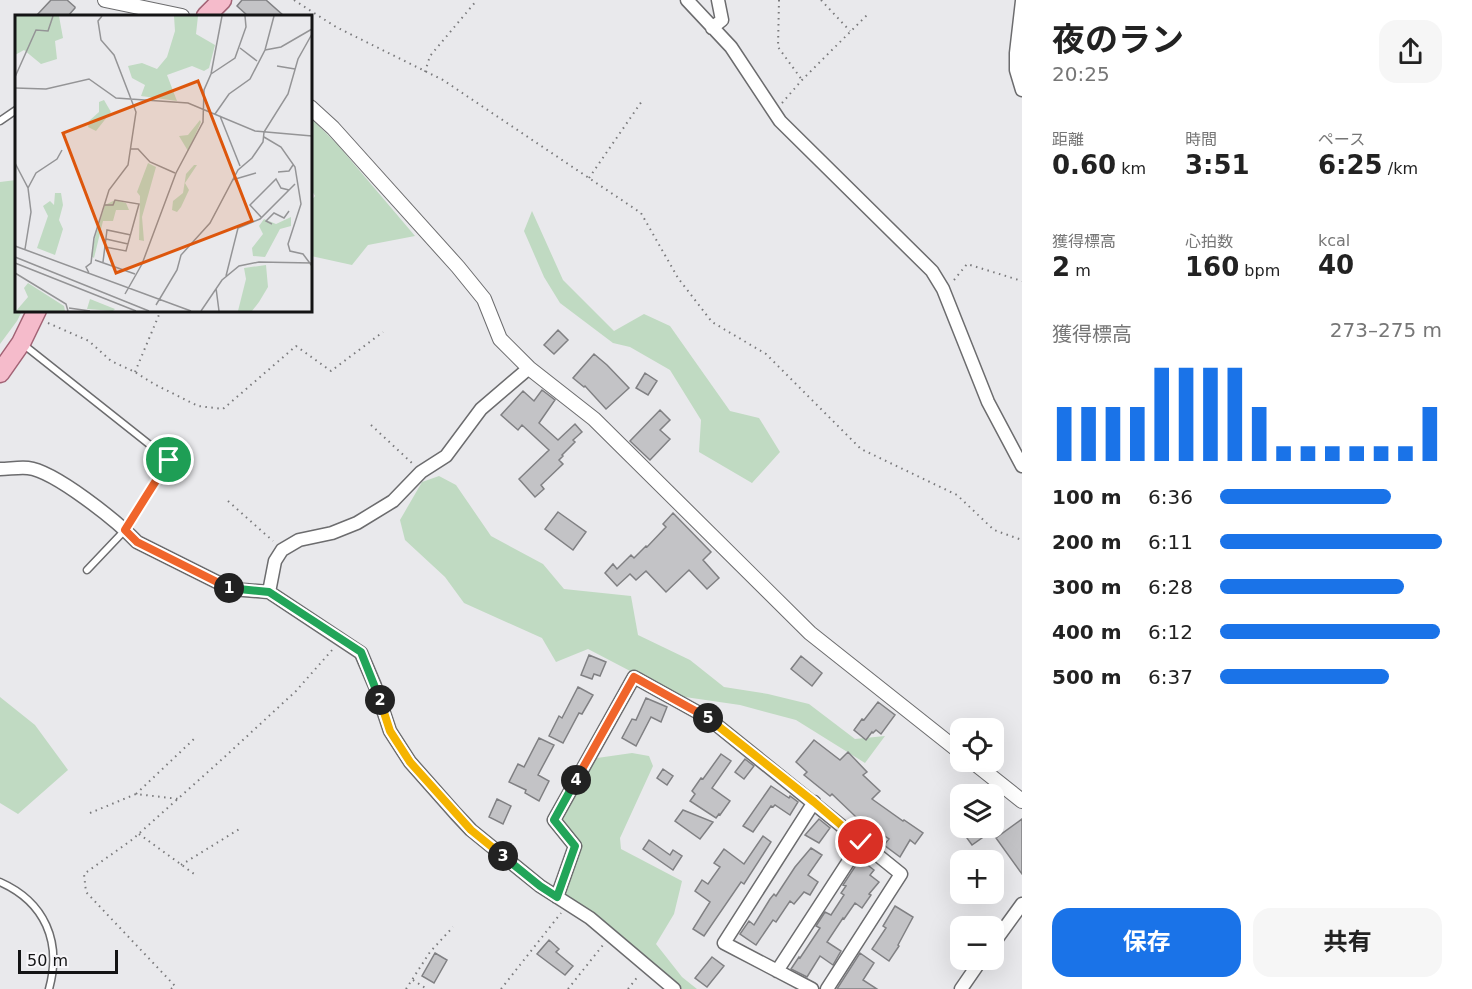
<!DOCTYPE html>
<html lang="ja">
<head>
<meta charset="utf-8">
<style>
  body { margin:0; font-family:"DejaVu Sans","Noto Sans JP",sans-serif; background:#f6f6f6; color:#222; height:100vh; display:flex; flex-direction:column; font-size:22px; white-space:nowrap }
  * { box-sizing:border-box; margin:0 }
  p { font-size:20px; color:#767676 }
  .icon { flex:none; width:33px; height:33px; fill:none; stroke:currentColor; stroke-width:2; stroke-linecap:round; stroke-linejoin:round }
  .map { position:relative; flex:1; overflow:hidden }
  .sheet { display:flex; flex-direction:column; background:#fff; width:450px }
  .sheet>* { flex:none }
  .tools { position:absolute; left:950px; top:718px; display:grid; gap:12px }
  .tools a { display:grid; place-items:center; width:54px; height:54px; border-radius:12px; background:#fff; box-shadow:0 6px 24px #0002; font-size:30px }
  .scale { position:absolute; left:18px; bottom:15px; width:100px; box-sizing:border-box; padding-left:6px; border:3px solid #141415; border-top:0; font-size:16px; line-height:21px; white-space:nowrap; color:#141415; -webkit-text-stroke:4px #f7f6f9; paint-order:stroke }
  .pin { position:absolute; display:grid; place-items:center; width:51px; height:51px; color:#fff; margin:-26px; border:3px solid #fff; border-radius:50%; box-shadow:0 2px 6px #0007 }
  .km { position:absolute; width:30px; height:30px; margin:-15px; border-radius:50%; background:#222; color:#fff; font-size:16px; line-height:30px; text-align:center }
  .round { display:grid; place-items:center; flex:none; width:63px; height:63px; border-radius:18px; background:#f6f6f6 }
  .head { display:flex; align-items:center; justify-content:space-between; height:102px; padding:0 30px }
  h1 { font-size:33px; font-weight:700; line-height:45px }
  .figures { display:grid; grid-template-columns:repeat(3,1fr); gap:9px; height:102px; padding:6px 30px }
  .figures div { display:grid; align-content:center }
  .figures b { font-size:26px; font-weight:700 }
  .figures small { font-size:16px; font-weight:400 }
  .figures p { font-size:16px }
  .chart { height:168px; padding:12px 30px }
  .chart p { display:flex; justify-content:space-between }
  .chart svg { width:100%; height:108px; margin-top:6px; stroke:#1a73e8; stroke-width:6 }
  .cta { display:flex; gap:12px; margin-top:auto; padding:12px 30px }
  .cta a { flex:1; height:69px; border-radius:18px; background:#1a73e8; color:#fff; font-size:24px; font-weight:700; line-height:69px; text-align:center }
  .cta a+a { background:#f6f6f6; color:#222 }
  ul { padding:0 30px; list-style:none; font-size:20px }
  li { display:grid; grid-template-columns:96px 72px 1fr; align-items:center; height:45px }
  li i { height:15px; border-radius:8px; background:#1a73e8 }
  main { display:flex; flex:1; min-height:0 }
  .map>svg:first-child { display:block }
  .green { fill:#c0dac2 }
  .building { fill:#c3c3c6; stroke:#808083; stroke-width:1.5 }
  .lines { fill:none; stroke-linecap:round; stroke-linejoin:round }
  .service-casing { stroke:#6c6c6e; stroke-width:9 }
  .minor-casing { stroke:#6c6c6e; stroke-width:15 }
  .tertiary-casing { stroke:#6c6c6e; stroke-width:16 }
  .primary-casing { stroke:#a26375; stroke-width:21 }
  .path { stroke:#7a7a7c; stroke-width:2; stroke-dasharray:1.5 4.5; stroke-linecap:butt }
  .service { stroke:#fff; stroke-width:6 }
  .minor { stroke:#fff; stroke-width:12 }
  .tertiary { stroke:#fff; stroke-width:14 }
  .primary { stroke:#f5bbcb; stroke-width:18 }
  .split-1-casing { stroke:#fff; stroke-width:12 }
  .split-2-casing { stroke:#fff; stroke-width:12 }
  .split-3-casing { stroke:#fff; stroke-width:12 }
  .split-4-casing { stroke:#fff; stroke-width:12 }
  .split-5-casing { stroke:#fff; stroke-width:12 }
  .split-6-casing { stroke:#fff; stroke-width:12 }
  .split-1 { stroke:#f0652b; stroke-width:8 }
  .split-2 { stroke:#22a559; stroke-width:8 }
  .split-3 { stroke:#f5b400; stroke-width:8 }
  .split-4 { stroke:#22a559; stroke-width:8 }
  .split-5 { stroke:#f0652b; stroke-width:8 }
  .split-6 { stroke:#f5b400; stroke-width:8 }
  .inset-road { fill:none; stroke:#949496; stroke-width:1.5 }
  .view { fill:#dd560c; fill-opacity:0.15; stroke:#dd560c; stroke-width:3 }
  .inset-edge { fill:none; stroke:#141415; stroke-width:3 }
</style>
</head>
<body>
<main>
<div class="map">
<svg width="1022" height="989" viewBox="0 0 1022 989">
  <rect width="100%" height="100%" fill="#e9e9ec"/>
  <!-- green -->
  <path class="green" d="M311 118 337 144 415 236 368 245 352 265 311 256V201L315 196 311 189Z
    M16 180V310L22 311 17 321 0 344V182Z
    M532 211 563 280 614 331 644 314 670 326 730 411 759 418 780 452 752 483 699 452 701 420 670 370 630 347 613 343 560 303 544 277 524 231Z
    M439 476 456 485 491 536 543 564 564 589 631 596 638 635 690 660 724 687 768 694 809 704 855 739 885 736 865 763 796 720 740 705 678 696 588 649 556 662 542 638 464 603 445 577 405 540 400 520 422 482Z
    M0 697 35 725 68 770 18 814 0 803Z
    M632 753 649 756 653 766 620 838 621 849 682 881 674 914 656 944 682 977 697 989H674L560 899 575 843 554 820 597 758Z"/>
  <!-- building -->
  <path class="building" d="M51 0H67L75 7V8L68 16H36Z
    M242 0H266L284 16H248L237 6Z
    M558 330 568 340 554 354 544 345Z
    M594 354 607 365 629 388 606 409 585 386 584 387 573 378Z
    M645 373 657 381 648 395 636 388Z
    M542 390 555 400 539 423 558 440 575 424 582 432 573 440 575 442 562 455 563 456 559 460 563 464 541 485 544 489 535 497 519 479 549 450 522 425 518 430 501 415 523 391 534 401Z
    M660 410 670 420 660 430 670 439 650 460 630 441Z
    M558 512 586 532 573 550 545 529Z
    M673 513 711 552 703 560 719 578 707 589 689 570 666 592 646 571 636 580 630 574 617 586 605 573 613 564 617 569 631 555 634 558 646 546 647 547 666 527 663 524Z
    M589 655 606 662 600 676 594 674 592 679 581 675Z
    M801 656 822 673 812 686 791 669Z
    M578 687 593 695 582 714 579 713 563 743 549 736 559 716 562 718Z
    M646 698 667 707 661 722 651 717 636 746 622 738 632 719 636 720Z
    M878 702 895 715 881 734 876 730 873 733 872 732 866 740 854 730 862 719 864 720Z
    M539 738 554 745 538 775 549 781 539 801 525 793 526 790 509 782 518 764 524 767Z
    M814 740 840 760 848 752 867 772 863 775 880 791 872 799 903 821 904 820 923 833 915 844 910 840 900 857 884 845 889 839 855 816 832 794 830 796 804 775 807 772 796 762Z
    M721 754 731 761 712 788 730 801 720 815 719 814 716 818 690 801 695 794 692 791 701 778 703 779Z
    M745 759 754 766 744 779 735 772Z
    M663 769 673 776 667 785 657 778Z
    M771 786 789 798 790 796 798 802 790 815 775 805 773 807 771 806 753 832 743 826Z
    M497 799 511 806 503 824 489 817Z
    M683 810 713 822 700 839 675 821Z
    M819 819 830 828 819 843 805 835Z
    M1022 819V874L996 838Z
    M972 828H981L986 835 972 845 964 834Z
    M763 836 771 842 744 884 741 882 704 936 693 929 710 902 695 891 702 880 708 884 720 867 714 863 724 849 744 864Z
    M649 840 670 855 673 850 682 856 673 870 643 849Z
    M811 848 822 855 808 875 818 882 810 895 804 892 794 904 790 901 776 922 773 920 756 945 740 934 749 921 754 925 770 899 774 894 776 896 795 867Z
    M860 859 874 870 870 875 879 882 869 894 871 895 862 908 855 903 844 919 843 918 827 942 841 951 833 965 820 956 807 977 791 969 799 957 800 958 820 928 816 926 825 912 831 915 844 895 841 893 846 886 843 885Z
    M895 906 913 917 898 945 899 946 889 961 872 949 886 928 883 926Z
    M549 940 559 949 556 952 573 966 565 975 537 954Z
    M435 953 447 960 434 983 422 976Z
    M860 953 874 963 863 980 877 989H837Z
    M712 957 724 966 707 987 695 978Z"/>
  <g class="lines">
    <defs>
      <path id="service" d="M0 121 16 110
        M24 345 169 460 125 530 87 570
        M0 882C45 902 62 942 49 989"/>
      <path id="minor" d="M687 0 731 47 780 121 932 271 943 289 988 402 1022 466
        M1022 1 1016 53V70L1022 90
        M712 28 722 20 718 0
        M0 469C9 469 19 467 28 468 55 471 118 522 137 542L231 589 269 592 361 653 375 686 390 731 410 762 456 814 471 830 540 886 590 918 674 989
        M269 592 275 561 282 550 299 540 332 533 357 523 393 501 421 472 446 456 481 409 529 368
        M557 897 575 846 554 820 634 677 708 718 901 874 827 989
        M993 944 1022 904
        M777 971 861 842
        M812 989 724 943 814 802
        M961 989 981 960"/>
      <path id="tertiary" d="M105 0 182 16
        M310 107 333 128 458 267 484 299 500 339 529 368 594 419 810 633 960 752
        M973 762 1022 801"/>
      <path id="primary" d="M206 16 222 0
        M0 373 21 343 37 310"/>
    </defs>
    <!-- service casing -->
    <use href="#service" class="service-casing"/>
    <!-- minor casing -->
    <use href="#minor" class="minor-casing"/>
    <!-- tertiary casing -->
    <use href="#tertiary" class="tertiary-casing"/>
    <!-- primary casing -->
    <use href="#primary" class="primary-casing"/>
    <!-- path -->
    <path class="path" d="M294 0 336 27 443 80 641 213 678 278 712 322 766 354 861 449 957 495 994 530 1022 540
      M779 0 778 47 802 80
      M821 0 850 31
      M425 72 430 56 477 0
      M782 103 802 80 867 15
      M589 178 642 101
      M954 280 967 264 1022 281
      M48 323 89 341 111 361 135 372 154 384 198 406 223 409 296 346 331 371 383 332
      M135 372 161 310
      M371 425 413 464
      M228 501 273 541
      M136 794 194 739
      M90 813 136 794 179 799
      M139 834 197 876
      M181 865 241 828
      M413 980 427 989
      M171 989 175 986 86 892 84 874 133 839 218 763 296 691 333 649
      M406 989 430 952 453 927
      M501 989 561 913
      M568 989 603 945
      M628 989 639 975"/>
    <!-- service -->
    <use href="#service" class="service"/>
    <!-- minor -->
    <use href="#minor" class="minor"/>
    <!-- tertiary -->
    <use href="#tertiary" class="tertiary"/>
    <!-- primary -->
    <use href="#primary" class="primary"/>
  </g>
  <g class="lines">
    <defs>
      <path id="split-1" d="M169 460 125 530 137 542 229 588"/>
      <path id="split-2" d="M229 588 269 592 361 652 380 700"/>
      <path id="split-3" d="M380 700 390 731 410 762 471 830 503 856"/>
      <path id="split-4" d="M503 856 540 886 557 897 575 846 554 820 576 780"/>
      <path id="split-5" d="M576 780 634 677 708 718"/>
      <path id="split-6" d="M708 718 814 802 861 842"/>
    </defs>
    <!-- split-1 casing -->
    <use href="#split-1" class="split-1-casing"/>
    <!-- split-2 casing -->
    <use href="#split-2" class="split-2-casing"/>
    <!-- split-3 casing -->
    <use href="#split-3" class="split-3-casing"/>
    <!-- split-4 casing -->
    <use href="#split-4" class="split-4-casing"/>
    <!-- split-5 casing -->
    <use href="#split-5" class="split-5-casing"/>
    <!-- split-6 casing -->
    <use href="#split-6" class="split-6-casing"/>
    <!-- split-1 -->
    <use href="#split-1" class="split-1"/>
    <!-- split-2 -->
    <use href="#split-2" class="split-2"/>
    <!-- split-3 -->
    <use href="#split-3" class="split-3"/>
    <!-- split-4 -->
    <use href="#split-4" class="split-4"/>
    <!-- split-5 -->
    <use href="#split-5" class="split-5"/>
    <!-- split-6 -->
    <use href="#split-6" class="split-6"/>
  </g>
  <!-- overview -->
  <g transform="translate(15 15)">
    <rect width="297" height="297" fill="#e9e9ec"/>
    <path d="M0 1H44L48 23 40 26 42 44 26 49 9 35 0 40ZM159 1H183L181 19 200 30 194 53 189 56 177 51 152 60 162 86 126 81 130 70 117 63 113 51 127 48 142 54 152 42 160 16ZM89 85 96 97 81 116 73 112 74 106 84 97V87ZM185 105 186 107 173 136 164 121 173 120ZM133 148 141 152 127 202 129 226 124 225 125 181 122 177ZM179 150H182L170 168 174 175 166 192 162 197 157 195 158 186 168 178 171 159ZM40 178H46L48 190 44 205 48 214 40 240 22 233 33 201 28 191 35 186 39 190ZM100 185 111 188 114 195H101L98 206H88L79 243 76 241 80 223 90 190ZM276 202V211L265 214 250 242 238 241 237 233 248 219 244 211 249 204 261 209ZM251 250 253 272 244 287 237 296H223L231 264 229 253ZM13 268 49 291 50 296H1L13 282 9 273ZM75 284 100 294 98 296 72 294Z" fill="#c0dac2"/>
    <path class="inset-road" d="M225 33 242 46M250 35 266 32 297 14M262 51 280 54M196 59 220 43 231 12 230 1M0 62 21 15 33 16 38 1M0 73 31 74 74 64 101 83 173 88 240 116 297 121M200 99 214 79 235 64 250 35 259 1M205 101 225 151M249 122 266 132 280 152 286 189 273 229 275 236 288 239 297 251M116 134H123L135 147 160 158M0 148 13 173 16 197 10 234M263 157 274 156 278 150M217 165 241 158M13 173 21 158 42 144 47 135M90 190H98L100 185 124 189 111 236 90 232M247 203 235 190 261 164 266 173 274 175M257 209 251 206 259 198 269 203 274 196M91 224 113 229M0 231 176 296M0 242 134 296M80 245 120 259M88 247 92 215 116 220M0 248 121 296M0 258 51 289 53 296M74 258 71 252 76 248 79 223 94 175 113 150 121 97 99 40 86 25 83 6 87 1M211 261 223 213 245 204 280 169M201 273 204 296M110 279 127 249 161 158 188 107 189 75 196 59 207 1M141 290 162 255 166 240 195 208 223 155 237 143 248 127 249 117 273 79 283 44 297 19M54 293 75 296M186 296 207 265 224 251 244 247 297 248"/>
    <path class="view" d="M183 66 237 206 101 258 48 118Z"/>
    <rect width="297" height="297" class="inset-edge"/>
  </g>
</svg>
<div class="tools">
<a><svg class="icon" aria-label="locate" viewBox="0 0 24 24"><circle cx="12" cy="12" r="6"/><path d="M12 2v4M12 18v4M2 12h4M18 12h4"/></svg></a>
<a><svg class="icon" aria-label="layers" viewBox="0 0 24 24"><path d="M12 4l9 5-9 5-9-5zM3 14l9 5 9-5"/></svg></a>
<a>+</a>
<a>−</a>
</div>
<div class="scale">50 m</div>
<div class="pin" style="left:169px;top:460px;background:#1e9e55"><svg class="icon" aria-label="arrive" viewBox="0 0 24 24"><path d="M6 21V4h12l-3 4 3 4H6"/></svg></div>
<div class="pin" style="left:861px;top:842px;background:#d93025"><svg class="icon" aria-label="check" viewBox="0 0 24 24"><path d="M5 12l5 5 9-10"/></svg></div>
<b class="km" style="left:229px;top:588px">1</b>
<b class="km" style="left:380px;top:700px">2</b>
<b class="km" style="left:503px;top:856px">3</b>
<b class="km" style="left:576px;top:780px">4</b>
<b class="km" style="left:708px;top:718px">5</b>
</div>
<section class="sheet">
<div class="head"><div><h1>夜のラン</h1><p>20:25</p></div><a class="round"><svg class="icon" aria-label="share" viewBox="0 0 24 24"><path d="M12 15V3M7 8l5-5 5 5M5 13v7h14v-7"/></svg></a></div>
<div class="figures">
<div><p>距離</p><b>0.60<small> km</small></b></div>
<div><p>時間</p><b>3:51</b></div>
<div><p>ペース</p><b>6:25<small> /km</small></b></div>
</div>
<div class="figures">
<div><p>獲得標高</p><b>2<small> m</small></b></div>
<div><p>心拍数</p><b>160<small> bpm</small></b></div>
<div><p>kcal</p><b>40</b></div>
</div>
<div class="chart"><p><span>獲得標高</span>273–275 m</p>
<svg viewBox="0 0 160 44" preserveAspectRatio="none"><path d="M5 44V22M15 44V22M25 44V22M35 44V22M45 44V6M55 44V6M65 44V6M75 44V6M85 44V22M95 44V38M105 44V38M115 44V38M125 44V38M135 44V38M145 44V38M155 44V22"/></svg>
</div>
<ul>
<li><b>100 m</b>6:36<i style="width:77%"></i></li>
<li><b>200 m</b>6:11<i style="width:100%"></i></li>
<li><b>300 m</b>6:28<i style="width:83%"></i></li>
<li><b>400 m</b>6:12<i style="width:99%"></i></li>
<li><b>500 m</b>6:37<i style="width:76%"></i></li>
</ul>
<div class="cta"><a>保存</a><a>共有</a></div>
</section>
</main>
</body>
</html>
